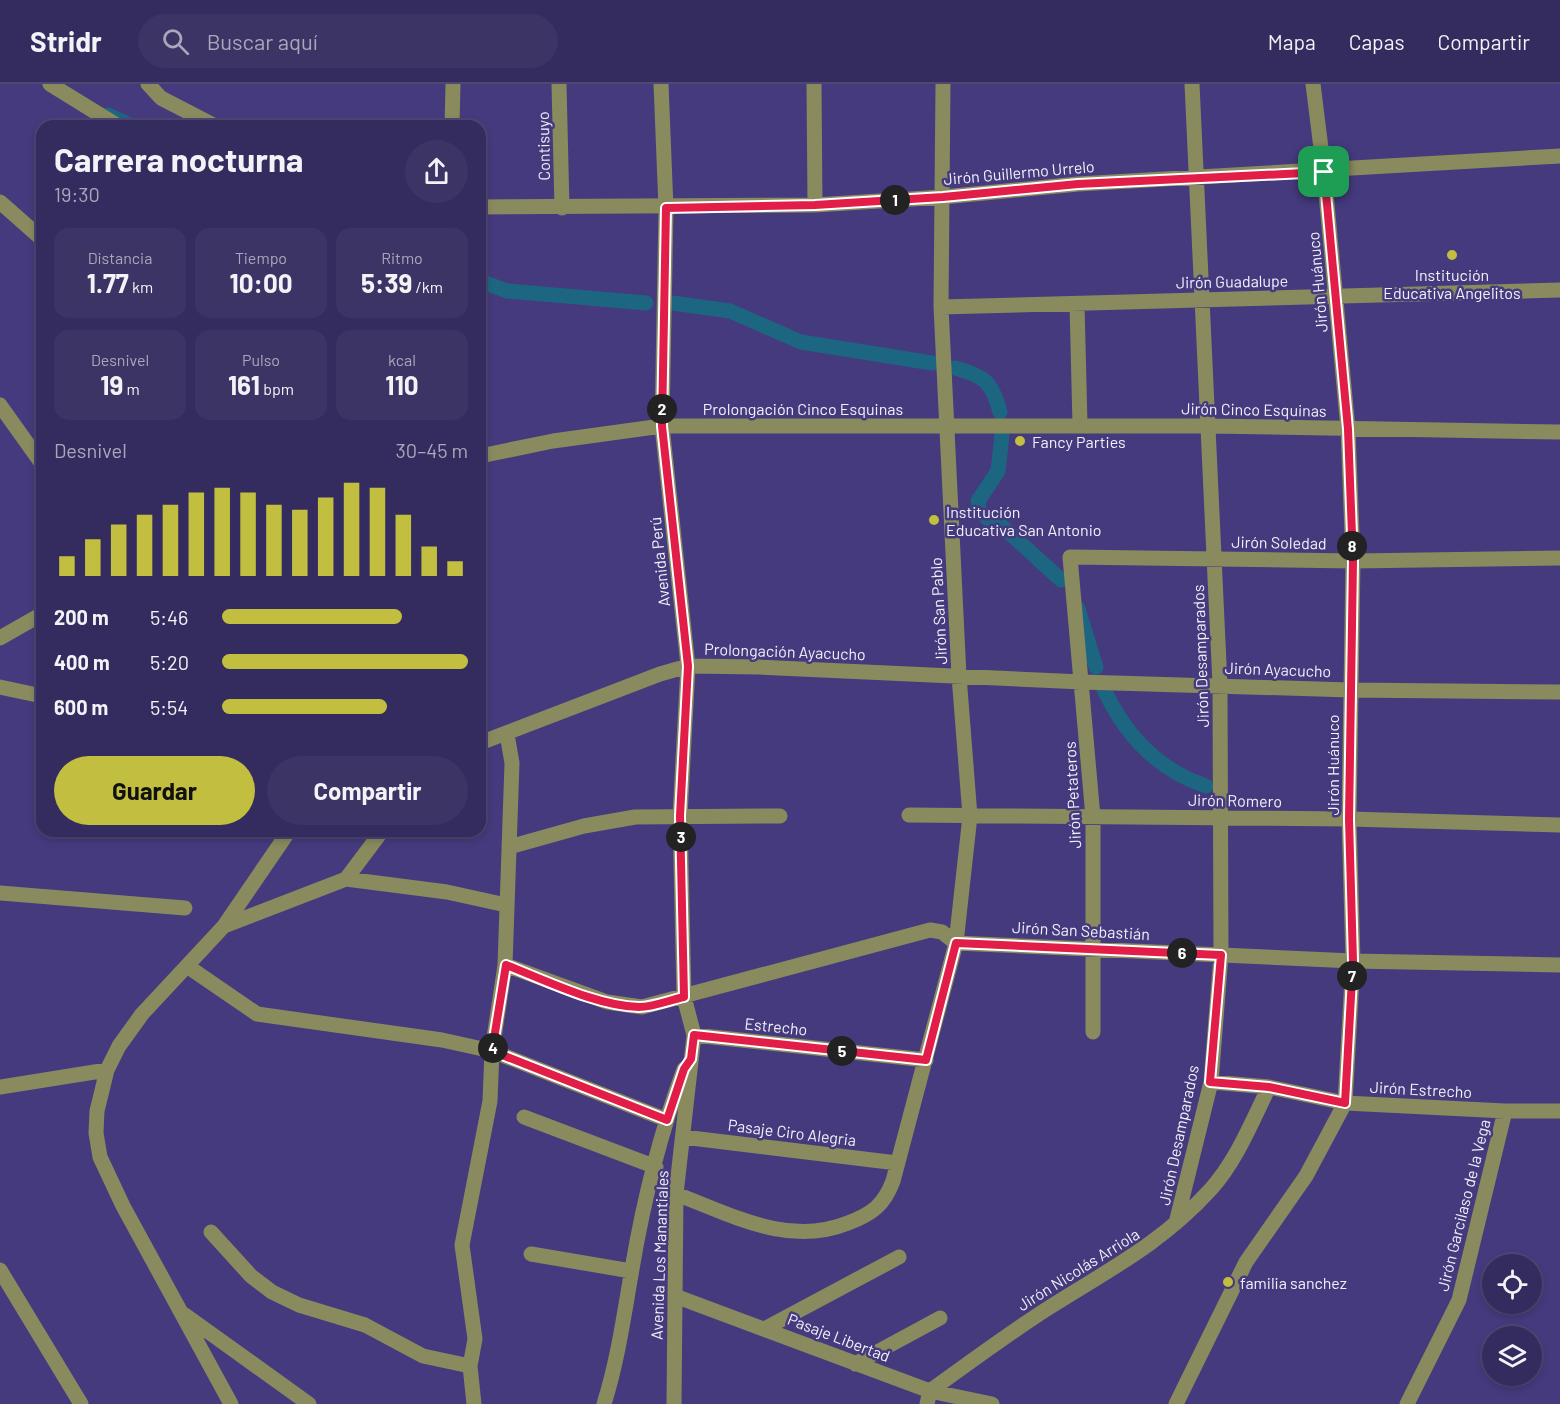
<!DOCTYPE html>
<html lang="es">
<head>
<meta charset="utf-8">
<style>
  body { margin:0; font-family:Barlow,sans-serif; background:#3c3464; color:#f1f3f6; height:100vh; display:flex; flex-direction:column; font-size:22px; white-space:nowrap }
  * { box-sizing:border-box; margin:0 }
  p { font-size:20px; color:#a9a7bc }
  .icon { flex:none; width:33px; height:33px; fill:none; stroke:currentColor; stroke-width:2; stroke-linecap:round; stroke-linejoin:round }
  .map { position:relative; flex:1; overflow:hidden }
  .panel { position:absolute; left:36px; top:36px; width:450px; height:717px; display:flex; flex-direction:column; background:#342c5e; border-radius:18px; box-shadow:0 3px 9px #0003,0 0 0 2px #4e4873 }
  .panel>* { flex:none }
  .tools { position:absolute; left:1482px; top:1170px; display:grid; gap:12px }
  .tools a { display:grid; place-items:center; width:60px; height:60px; border-radius:50%; background:#342c5e; box-shadow:0 3px 9px #0003,0 0 0 2px #4e4873; font-size:30px }
  .pin { position:absolute; display:grid; place-items:center; width:51px; height:51px; color:#fff; margin:-26px; border-radius:12px; box-shadow:0 3px 9px #0006 }
  .km { position:absolute; width:30px; height:30px; margin:-15px; border-radius:50%; background:#222; color:#fff; font-size:16px; line-height:30px; text-align:center }
  .round { display:grid; place-items:center; flex:none; width:63px; height:63px; border-radius:32px; background:#3c3464 }
  .summary { display:flex; align-items:center; justify-content:space-between; height:102px; padding:0 18px }
  h1 { font-size:33px; font-weight:700; line-height:45px }
  .figures { display:grid; grid-template-columns:repeat(3,1fr); gap:9px; height:102px; padding:6px 18px }
  .figures div { display:grid; align-content:center; border-radius:15px; background:#3c3464; text-align:center }
  .figures b { font-size:26px; font-weight:700 }
  .figures small { font-size:16px; font-weight:400 }
  .figures p { font-size:16px }
  .chart { height:168px; padding:12px 18px }
  .chart p { display:flex; justify-content:space-between }
  .chart svg { width:100%; height:108px; margin-top:6px; stroke:#c1be40; stroke-width:6 }
  .action { display:flex; gap:12px; margin-top:auto; padding:12px 18px }
  .action a { flex:1; height:69px; border-radius:36px; background:#c1be40; color:#111; font-size:24px; font-weight:700; line-height:69px; text-align:center }
  .action a+a { background:#3c3464; color:#f1f3f6 }
  ul { padding:0 18px; list-style:none; font-size:20px }
  li { display:grid; grid-template-columns:96px 72px 1fr; align-items:center; height:45px }
  li i { height:15px; border-radius:8px; background:#c1be40 }
  header { display:flex; align-items:center; gap:36px; box-sizing:border-box; height:84px; padding:0 30px; background:#342c5e; border-bottom:2px solid #4e4873 }
  header strong { font-size:28px }
  nav { display:flex; gap:33px; margin-inline-start:auto; font-size:21px }
  .search { width:420px; height:54px; background:#3c3464; display:flex; align-items:center; gap:15px; box-sizing:border-box; padding:0 21px; border-radius:33px; color:#a9a7bc; font-size:22px }
  .map>svg:first-child { display:block }
  .lines { fill:none; stroke-linecap:round; stroke-linejoin:round }
  .canal { stroke:#1d6681; stroke-width:15 }
  .minor { stroke:#898a5e; stroke-width:15 }
  .route-casing { stroke:#fff; stroke-width:12 }
  .route { stroke:#e11d48; stroke-width:8 }
  .poi-dot { fill:#c1be40; stroke:#453a7d; stroke-width:2 }
  .labels { text-anchor:middle; dominant-baseline:central; stroke-width:5; stroke-linejoin:round; paint-order:stroke }
  .street-label { font-size:16px; fill:#f1f1f9; stroke:#453a7d }
  .poi-label { font-size:16px; fill:#f1f1f9; stroke:#453a7d; text-anchor:start }
</style>
</head>
<body>
<header>
<strong>Stridr</strong>
<div class="search"><svg class="icon" aria-label="search" viewBox="0 0 24 24"><circle cx="10" cy="10" r="6"/><path d="M15 15l6 6"/></svg>Buscar aquí</div>
<nav><a>Mapa</a><a>Capas</a><a>Compartir</a></nav>
</header>
<div class="map">
<svg width="1560" height="1320" viewBox="0 0 1560 1320">
  <rect width="100%" height="100%" fill="#453a7d"/>
  <g class="lines">
    <!-- canal -->
    <path class="canal" d="M108 31 132 42
      M480 197 507 207 646 219
      M672 219 730 227 801 258 932 279
      M955 284C985 292 992 298 1000 328
      M1002 351 998 387 978 417 979 426 988 435 1003 443 1061 496
      M1078 525 1096 583
      M1101 599C1122 647 1155 685 1206 702"/>
    <!-- minor -->
    <path class="minor" d="M50 0 118 42
      M148 0 161 14 215 42
      M559 0 562 124
      M661 0 666 124 662 342 688 582 680 732 684 913 694 951 676 1110 674 1320
      M814 0 815 121
      M452 42 453 0
      M0 118 42 155
      M480 123 815 121 943 113 1078 100 1560 72
      M1077 220 1080 341
      M941 223 1560 206
      M0 321 42 380
      M480 372 553 357 662 342H1209L1560 348
      M0 554 42 530
      M0 603 42 612
      M480 659 660 590 688 582 759 583 1082 598 1350 606 1560 608
      M909 731 1349 735 1560 741
      M509 763 584 742 635 733 780 732
      M346 795 382 747
      M0 809 185 824
      M224 842 346 795 447 808 506 821
      M505 881 607 918 642 923 930 846 942 848 956 859 1353 877 1560 881
      M187 882 257 930 442 956 492 967 667 1036
      M1093 948V733L1070 473 1353 477 1560 474
      M694 951 926 976
      M1211 998 1269 1003 1345 1019 1505 1027H1560
      M0 1003 107 986
      M524 1033 656 1083
      M683 1053 897 1079
      M676 1110C732 1131 788 1163 848 1139 872 1130 884 1121 893 1097L956 859 970 732 959 592 941 223 943 0
      M1176 1139 1211 998 1221 871 1220 601 1192 0
      M211 1148 251 1192 272 1208 299 1221 365 1241 423 1272 470 1282
      M531 1170 631 1187
      M0 1186 81 1320
      M675 1212 930 1307 992 1320
      M185 1231 309 1320
      M766 1244 899 1173
      M855 1280 940 1234
      M231 1320 123 1122 100 1073 96 1049 97 1027 107 986 119 962 142 930 224 842 289 747
      M474 1320 470 1282 475 1255 462 1161 490 1017 492 967 505 881 512 679 507 650
      M604 1320C618 1275 624 1231 632 1185 643 1120 661 1047 684 985
      M927 1320 930 1307C970 1278 1009 1249 1050 1223 1110 1185 1162 1159 1211 1105 1237 1076 1252 1037 1269 1003
      M1176 1320 1246 1178 1306 1092 1345 1019 1353 877 1349 735 1353 477 1348 345 1324 88 1313 0
      M1407 1320 1459 1216 1505 1027"/>
  </g>
  <g class="lines">
    <defs>
      <path id="route" d="M1324 88 1348 345 1353 477 1349 735 1353 877 1345 1019 1269 1003 1210 998 1221 871 956 859 926 976 694 951 691 975 684 985 667 1036 492 967 506 881C545 896 597 922 639 923 653 923 670 916 684 913L680 732 688 582 662 342 666 124 815 121 943 113 1078 100Z"/>
    </defs>
    <!-- route casing -->
    <use href="#route" class="route-casing"/>
    <!-- route -->
    <use href="#route" class="route"/>
  </g>
  <!-- markers -->
  <g class="poi-dot">
    <circle cx="1452" cy="171" r="6"/>
    <circle cx="1020" cy="357" r="6"/>
    <circle cx="934" cy="436" r="6"/>
    <circle cx="1228" cy="1198" r="6"/>
  </g>
  <g class="labels">
    <!-- street labels -->
    <g class="street-label">
      <text transform="translate(543 62) rotate(-91)">Contisuyo</text>
      <text transform="translate(1019 88) rotate(-5)">Jirón Guillermo Urrelo</text>
      <text transform="translate(1232 197) rotate(-1)">Jirón Guadalupe</text>
      <text transform="translate(1317 198) rotate(-95)">Jirón Huánuco</text>
      <text x="803" y="324">Prolongación Cinco Esquinas</text>
      <text transform="translate(1254 325) rotate(1)">Jirón Cinco Esquinas</text>
      <text transform="translate(1279 458) rotate(1)">Jirón Soledad</text>
      <text transform="translate(659 478) rotate(-96)">Avenida Perú</text>
      <text transform="translate(938 527) rotate(-93)">Jirón San Pablo</text>
      <text transform="translate(785 567) rotate(2)">Prolongación Ayacucho</text>
      <text transform="translate(1200 572) rotate(-92)">Jirón Desamparados</text>
      <text transform="translate(1278 585) rotate(2)">Jirón Ayacucho</text>
      <text transform="translate(1332 681) rotate(-90)">Jirón Huánuco</text>
      <text transform="translate(1072 711) rotate(-93)">Jirón Petateros</text>
      <text transform="translate(1235 716) rotate(1)">Jirón Romero</text>
      <text transform="translate(1081 846) rotate(3)">Jirón San Sebastián</text>
      <text transform="translate(776 942) rotate(6)">Estrecho</text>
      <text transform="translate(1421 1005) rotate(3)">Jirón Estrecho</text>
      <text transform="translate(792 1048) rotate(7)">Pasaje Ciro Alegria</text>
      <text transform="translate(1178 1051) rotate(-78)">Jirón Desamparados</text>
      <text transform="translate(1463 1121) rotate(-76)">Jirón Garcilaso de la Vega</text>
      <text transform="translate(659 1171) rotate(-88)">Avenida Los Manantiales</text>
      <text transform="translate(1078 1185) rotate(-32)">Jirón Nicolás Arriola</text>
      <text transform="translate(839 1253) rotate(21)">Pasaje Libertad</text>
    </g>
    <!-- poi labels -->
    <g class="poi-label">
      <text x="1452" y="190" text-anchor="middle">Institución<tspan x="1452" dy="18">Educativa Angelitos</tspan></text>
      <text x="1032" y="357">Fancy Parties</text>
      <text x="946" y="427">Institución<tspan x="946" dy="18">Educativa San Antonio</tspan></text>
      <text x="1240" y="1198">familia sanchez</text>
    </g>
  </g>
</svg>
<div class="tools">
<a><svg class="icon" aria-label="locate" viewBox="0 0 24 24"><circle cx="12" cy="12" r="6"/><path d="M12 2v4M12 18v4M2 12h4M18 12h4"/></svg></a>
<a><svg class="icon" aria-label="layers" viewBox="0 0 24 24"><path d="M12 4l9 5-9 5-9-5zM3 14l9 5 9-5"/></svg></a>
</div>
<div class="pin" style="left:1324px;top:88px;background:#1e9e55"><svg class="icon" aria-label="arrive" viewBox="0 0 24 24"><path d="M6 21V4h12l-3 4 3 4H6"/></svg></div>
<b class="km" style="left:895px;top:116px">1</b>
<b class="km" style="left:662px;top:325px">2</b>
<b class="km" style="left:681px;top:753px">3</b>
<b class="km" style="left:493px;top:964px">4</b>
<b class="km" style="left:842px;top:967px">5</b>
<b class="km" style="left:1182px;top:869px">6</b>
<b class="km" style="left:1352px;top:892px">7</b>
<b class="km" style="left:1352px;top:462px">8</b>
<section class="panel">
<div class="summary"><div><h1>Carrera nocturna</h1><p>19:30</p></div><a class="round"><svg class="icon" aria-label="share" viewBox="0 0 24 24"><path d="M12 15V3M7 8l5-5 5 5M5 13v7h14v-7"/></svg></a></div>
<div class="figures">
<div><p>Distancia</p><b>1.77<small> km</small></b></div>
<div><p>Tiempo</p><b>10:00</b></div>
<div><p>Ritmo</p><b>5:39<small> /km</small></b></div>
</div>
<div class="figures">
<div><p>Desnivel</p><b>19<small> m</small></b></div>
<div><p>Pulso</p><b>161<small> bpm</small></b></div>
<div><p>kcal</p><b>110</b></div>
</div>
<div class="chart"><p><span>Desnivel</span>30–45 m</p>
<svg viewBox="0 0 160 44" preserveAspectRatio="none"><path d="M5 44V36M15 44V29M25 44V23M35 44V19M45 44V15M55 44V10M65 44V8M75 44V10M85 44V15M95 44V17M105 44V12M115 44V6M125 44V8M135 44V19M145 44V32M155 44V38"/></svg>
</div>
<ul>
<li><b>200 m</b>5:46<i style="width:73%"></i></li>
<li><b>400 m</b>5:20<i style="width:100%"></i></li>
<li><b>600 m</b>5:54<i style="width:67%"></i></li>
</ul>
<div class="action"><a>Guardar</a><a>Compartir</a></div>
</section>
</div>
</body>
</html>
